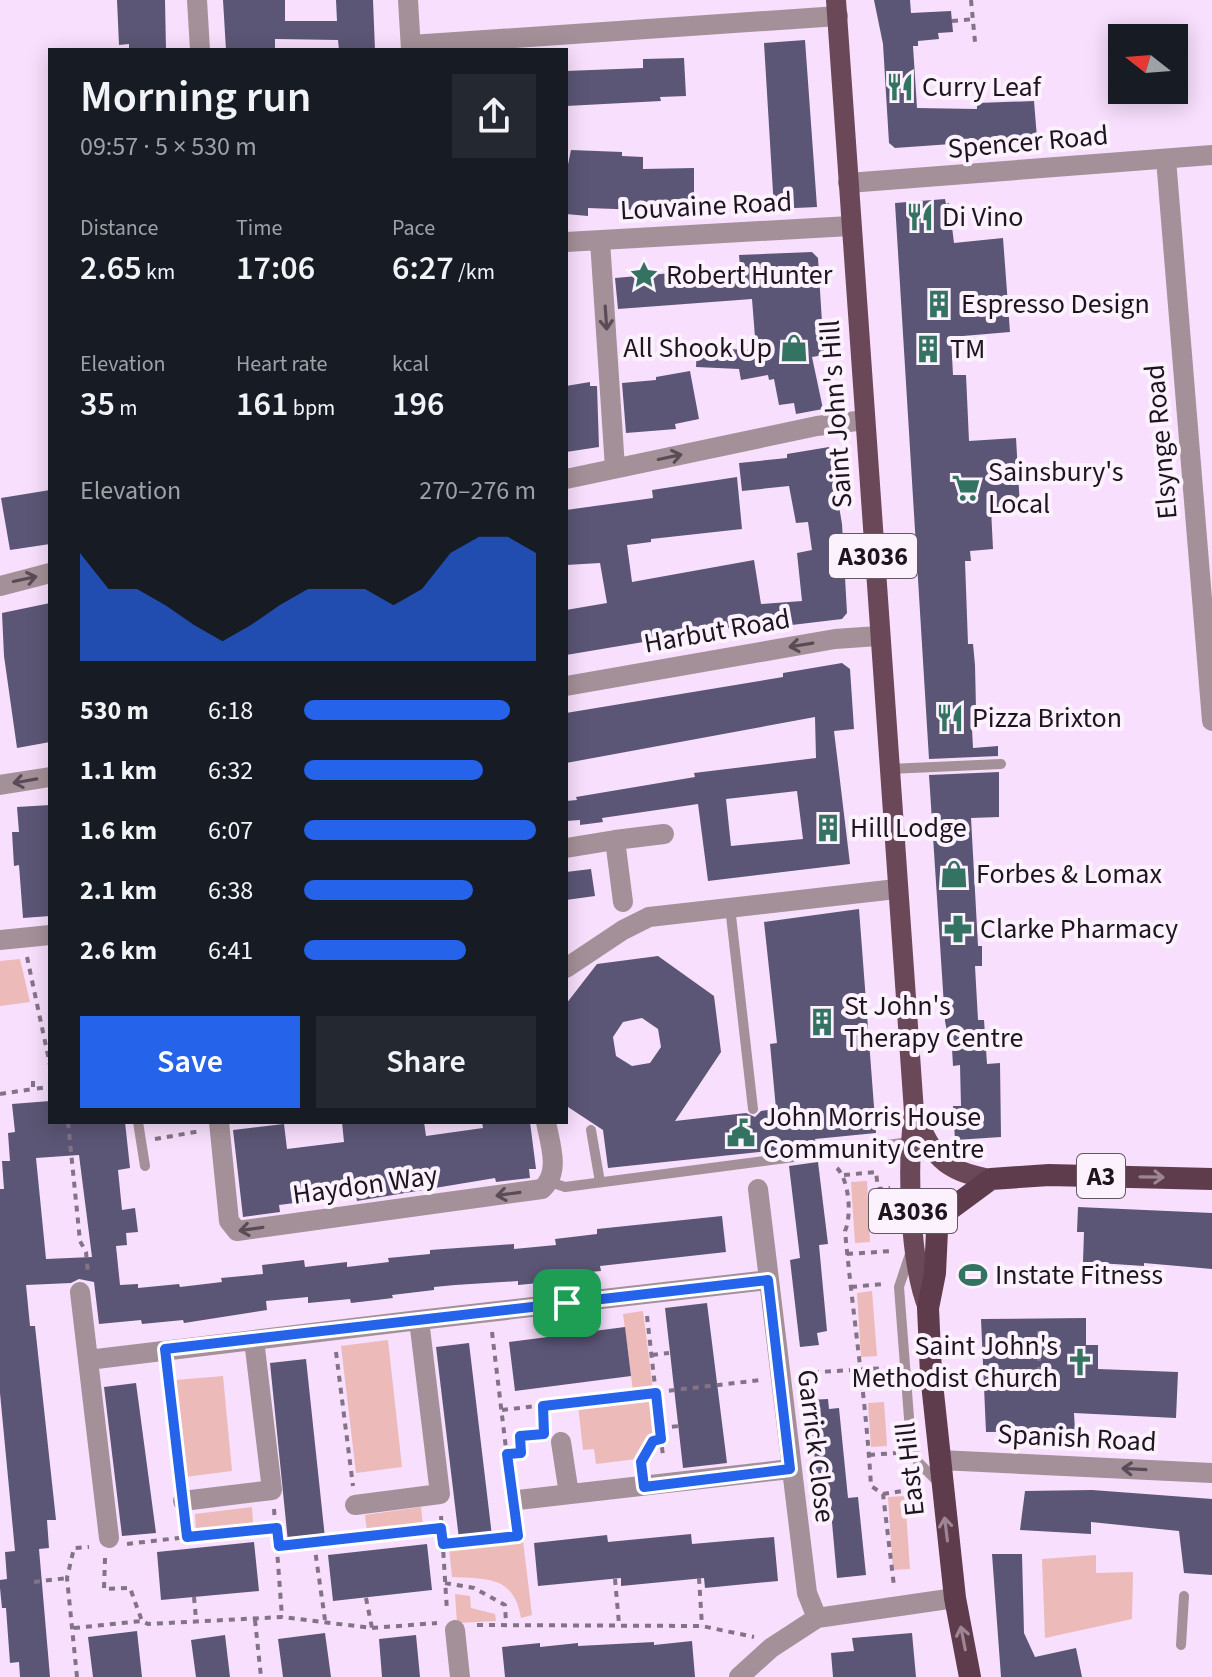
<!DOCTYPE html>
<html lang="en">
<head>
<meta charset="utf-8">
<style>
  body { margin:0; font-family:"Source Sans 3",sans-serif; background:#242831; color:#f1f3f6; height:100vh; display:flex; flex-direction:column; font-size:30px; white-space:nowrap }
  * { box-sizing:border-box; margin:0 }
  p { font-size:26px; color:#9ea1a6 }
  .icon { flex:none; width:44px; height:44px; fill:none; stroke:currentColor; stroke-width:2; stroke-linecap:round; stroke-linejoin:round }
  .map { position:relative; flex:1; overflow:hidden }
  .drawer { position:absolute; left:48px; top:48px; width:520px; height:1076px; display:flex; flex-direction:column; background:#171b24; border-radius:0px; box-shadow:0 4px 20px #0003 }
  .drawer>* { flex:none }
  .needle { width:52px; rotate:287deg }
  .tools { position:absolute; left:1108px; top:24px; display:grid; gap:16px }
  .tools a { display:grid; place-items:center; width:80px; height:80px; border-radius:0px; background:#171b24; box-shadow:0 4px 20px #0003; font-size:40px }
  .pin { position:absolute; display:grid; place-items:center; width:68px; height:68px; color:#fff; margin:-34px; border-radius:16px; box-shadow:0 4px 12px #0006 }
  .round { display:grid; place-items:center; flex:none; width:84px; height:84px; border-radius:0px; background:#242831 }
  .head { display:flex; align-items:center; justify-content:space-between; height:136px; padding:0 32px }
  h1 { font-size:44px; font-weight:600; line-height:60px }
  .metrics { display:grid; grid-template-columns:repeat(3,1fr); gap:12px; height:136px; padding:8px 32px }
  .metrics div { display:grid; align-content:center }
  .metrics b { font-size:34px; font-weight:600 }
  .metrics small { font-size:22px; font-weight:400 }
  .metrics p { font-size:22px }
  .chart { height:224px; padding:16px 32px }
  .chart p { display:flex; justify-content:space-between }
  .chart svg { width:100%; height:144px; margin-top:8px; fill:#2563eb; opacity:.7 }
  .action { display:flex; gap:16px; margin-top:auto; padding:16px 32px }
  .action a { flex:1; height:92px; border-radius:0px; background:#2563eb; color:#fff; font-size:32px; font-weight:600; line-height:92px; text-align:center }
  .action a+a { background:#242831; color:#f1f3f6 }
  ul { padding:0 32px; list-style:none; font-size:26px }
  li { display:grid; grid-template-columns:128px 96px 1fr; align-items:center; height:60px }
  li i { height:20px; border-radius:10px; background:#2563eb }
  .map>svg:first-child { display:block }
  .green { fill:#ecbab9 }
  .building { fill:#5b5675; fill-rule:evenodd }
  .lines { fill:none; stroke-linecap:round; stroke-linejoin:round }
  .path { stroke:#837386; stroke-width:4; stroke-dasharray:6 6; stroke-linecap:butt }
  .service { stroke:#a49098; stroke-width:10 }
  .minor { stroke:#a49098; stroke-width:20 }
  .primary { stroke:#6a4857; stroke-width:20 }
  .trunk { stroke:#5f3c4c; stroke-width:22 }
  .oneway { stroke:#5a4c55 }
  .oneway2 { stroke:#9e8593 }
  .route-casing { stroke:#fff; stroke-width:16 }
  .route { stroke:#2563eb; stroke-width:10 }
  .labels { text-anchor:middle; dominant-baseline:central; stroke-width:8; stroke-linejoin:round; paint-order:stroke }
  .shield { fill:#fcf2fe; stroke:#605761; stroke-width:2 }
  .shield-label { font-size:26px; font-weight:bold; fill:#1d141e }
  .poi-label { font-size:28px; fill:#1d141e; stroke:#fcf2fe; text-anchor:start }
  .street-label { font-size:28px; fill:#1d141e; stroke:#fcf2fe }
</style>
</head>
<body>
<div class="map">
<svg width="1212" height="1677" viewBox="0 0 1212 1677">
  <rect width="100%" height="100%" fill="#f8dffd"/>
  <!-- green -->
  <path class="green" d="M20 959 30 1002 0 1006V961Z
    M867 1181 870 1242 855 1243 851 1182Z
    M872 1291 877 1356 861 1357 857 1293Z
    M643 1311 653 1390 633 1391 623 1314Z
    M388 1340 402 1467 356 1473 341 1346Z
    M223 1376 232 1471 185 1477 176 1380Z
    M653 1398 658 1437 651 1439 637 1459 596 1464 594 1449 583 1450 578 1405Z
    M884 1402 887 1446 871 1447 868 1403Z
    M905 1496 910 1569 893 1570 888 1497Z
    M252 1507 253 1523 196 1531 195 1514Z
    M421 1507 423 1526 367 1532 365 1515Z
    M523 1541 532 1615 521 1618C514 1576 488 1579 452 1577L449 1548Z
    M1096 1555V1573L1133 1572 1132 1619 1045 1638 1042 1559Z
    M455 1594 470 1596 471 1608 495 1614 496 1621 457 1623Z"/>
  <!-- building -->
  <path class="building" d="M117 0H165L166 50H129V44L119 45Z
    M223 0H285V21H337L336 0H373L375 50H339L338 40 275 39V50H226Z
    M874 0H910L911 13 951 11 953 32 938 33 939 39 918 41V46H913L917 108 977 109V103L1034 101 1037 138 895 148 889 143 883 44Z
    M805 40 817 207 774 209 764 43Z
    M684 58 686 96 660 97 661 101 566 106V71L643 68V59Z
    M571 150 622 152V156L643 157V169L694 168V205L642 207V210L588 208V216L566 214V174Z
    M945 199 946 204 949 203 954 243 1003 238 1010 332 951 337 953 375H966L969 441 1016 438 1020 507 991 509 993 549 970 551 971 561H965L968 644H973L975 665 976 709 971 710 973 748 998 746V756L929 759 895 203Z
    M812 252 818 258 824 355 812 357 823 409 796 414 794 403 779 405 774 379 769 380 768 375 741 380 739 369 696 367 697 348 756 350 752 299 618 309 615 278 740 267 739 255Z
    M690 371 699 419 675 424 676 429 626 433 622 383 656 380V377Z
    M590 382V386H597L599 447 566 452V386Z
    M829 447 842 524 847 613 842 619 775 627V620L566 655V610L607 603 600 563 566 565V510L653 498 652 490 737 477 742 529 651 539V542L627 545 632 582 754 560 761 604 802 601 797 553 812 550 808 522 796 523 789 486 742 491 739 463 787 458V454Z
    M50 490V544L10 550 1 498Z
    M50 603V742L17 748 4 656 2 613Z
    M842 663 850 669 854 729 834 731 850 864 708 881 698 804 602 818 603 822 580 825V820L566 821V801L577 800 576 797 695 777 694 773 816 758 815 717 566 763V713L783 677V673ZM797 791 803 839 731 846 726 799Z
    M999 772V817L971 818 978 946H982V966H975L978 1020H984L987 1064 1000 1063 1001 1137 955 1140 953 1106H961L960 1065 953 1066 951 1031 947 1032 945 1021 929 775Z
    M50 805V916L23 918 19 865 14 866 12 832H19L17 807Z
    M591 869 595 896 566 900V872Z
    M859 909 876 1133 815 1139 816 1146 608 1168 603 1130 568 1107 566 1096V1004L597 964 658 956 714 996 721 1052 675 1121 746 1113 755 1117 761 1111 776 1109 770 1044 777 1043 764 922ZM642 1018 658 1029 661 1047 650 1063 632 1066 616 1056 613 1037 623 1022Z
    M50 1101V1122H125L130 1168 118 1170 122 1210 135 1208 138 1232 126 1233 127 1245 116 1246 120 1285 138 1284V1288L179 1284 180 1287 222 1282 221 1278 263 1274 262 1265 304 1260 305 1267 347 1262V1267L389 1262 388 1258 430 1254V1250L514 1244V1249L556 1245 555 1239 597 1234V1229L722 1216 726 1252 600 1266 601 1271 559 1275 560 1281 518 1285V1281L455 1285 434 1287V1290L392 1295 393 1298 351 1303 350 1299 308 1303V1297L266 1301 267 1310 184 1323 183 1320 142 1324 141 1320 99 1324 94 1282 79 1279 71 1283 26 1285 30 1326H35L56 1520H47L49 1548 39 1549 50 1677H20L19 1662 10 1663 6 1608H2L0 1588V1580L7 1579 5 1552 15 1551 0 1393V1189H4L2 1161H10L8 1133 15 1132 12 1104ZM79 1155 92 1257 46 1259 36 1158Z
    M342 1122H424L426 1136 483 1128 482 1122H530L536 1169H529L530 1178 496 1182 495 1178 357 1201 356 1195 279 1205 280 1212 243 1217 233 1130 284 1124 287 1149 344 1142Z
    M818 1162 828 1244 819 1245 827 1331 817 1333 819 1345 800 1347 790 1260 800 1258 789 1166Z
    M1078 1207 1212 1213V1269L1144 1263V1266L1083 1262 1084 1232H1077Z
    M707 1303 727 1463 683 1468 665 1308Z
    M1086 1318V1345H1098V1369L1178 1372 1176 1418 1074 1413 1075 1431 986 1432 981 1319Z
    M625 1327 631 1376 515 1391 509 1342Z
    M469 1343 492 1536 459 1539 436 1347Z
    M306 1359 325 1538 288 1542 270 1363Z
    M136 1383 156 1533 122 1536 104 1387Z
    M828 1399 829 1409 839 1408 848 1498 858 1497 866 1575 837 1578 829 1489 818 1490 809 1400Z
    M1092 1490 1212 1499V1575L1184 1573 1179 1531 1091 1522V1534L1020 1530 1025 1491Z
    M691 1534 692 1544 774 1537 778 1581 705 1588 704 1578 621 1586V1578L538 1586 534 1543 607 1535 608 1542Z
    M254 1542 259 1591 161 1600 157 1552Z
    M427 1544 432 1590 333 1601 328 1555Z
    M992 1554H1022L1024 1633 1035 1657 1076 1648 1082 1677H1001Z
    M137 1631 142 1677H93L88 1637Z
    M325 1633 331 1677H283L278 1639Z
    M912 1633 916 1677H833L831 1653 854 1651 852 1638Z
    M225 1635 230 1677H196L191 1640Z
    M416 1635 420 1677H382L379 1639Z
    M692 1641 695 1677H505L502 1647 540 1643V1647L578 1643V1646L654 1642V1645Z"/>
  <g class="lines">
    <!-- path -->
    <path class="path" d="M971 0 975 42
      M952 21 974 19
      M27 957 50 1065
      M33 1081V1089L50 1087
      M0 1094 33 1089
      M68 1122 80 1241 86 1252 88 1273
      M155 1139 201 1131
      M837 1168C849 1180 852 1215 845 1231 853 1316 866 1400 871 1486L883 1494 894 1586
      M844 1175 876 1172 878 1189 890 1188
      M847 1254 892 1251
      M851 1287 883 1284
      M647 1316 663 1456
      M492 1332 510 1482
      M336 1352 353 1486
      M652 1355 669 1353
      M168 1371 181 1482
      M801 1373 888 1368
      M953 1373 1039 1371V1330
      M543 1406 544 1428
      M502 1410 761 1380
      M660 1428 679 1426
      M507 1454 521 1453 520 1436 542 1434
      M869 1455 896 1453
      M642 1467 641 1462 653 1441 661 1439
      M883 1494 909 1490
      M274 1509 282 1617
      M441 1516 447 1611
      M187 1537 276 1528
      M314 1543 325 1620
      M127 1544 187 1537 185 1522
      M443 1544 518 1536 515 1519
      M279 1546 441 1528
      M105 1558 104 1589 130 1588 142 1621
      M699 1578 702 1626
      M615 1579 619 1624
      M34 1582 67 1578
      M445 1583 474 1588 505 1605 506 1623
      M194 1597 196 1619
      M366 1598 372 1628
      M255 1620 261 1677
      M477 1625 702 1626 754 1637
      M74 1628 142 1621 148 1624 282 1617 372 1628 437 1623
      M77 1677 67 1578 74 1548 89 1547"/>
    <!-- service -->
    <path class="service" d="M889 769 1001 764
      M730 907 753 1109
      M138 1122 145 1166
      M591 1130 600 1182
      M550 1182 565 1187 910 1142
      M910 1254 899 1287 911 1444 918 1462 938 1482
      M1181 1645 1184 1596"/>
    <!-- minor -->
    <path class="minor" d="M197 0 200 50
      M408 0 411 50
      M411 45 838 16
      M1166 159 1212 721
      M848 183 1212 155
      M600 241 615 468
      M566 242 850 226
      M566 479 817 426 865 420
      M0 586 50 573
      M566 686 835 639 878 636
      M0 785 50 777
      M615 840 664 834
      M566 848 615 840 623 902
      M0 940 50 935
      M566 968 623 930 649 917 896 889
      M219 1122 229 1221 237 1231 542 1189C561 1172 550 1144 546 1122
      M758 1189 807 1593 817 1618
      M80 1292 88 1360 419 1320 440 1494 355 1505
      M419 1320 768 1280
      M88 1360 109 1538
      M561 1442 569 1494
      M940 1460 1212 1473
      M518 1500 790 1469
      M183 1501 272 1490 254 1340
      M455 1630 460 1677
      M739 1677 771 1648 817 1618 955 1598"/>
    <!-- primary -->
    <path class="primary" d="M836 0 914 1112C907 1163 909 1261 928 1308
      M914 1112C933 1156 942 1171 991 1179"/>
    <!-- trunk -->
    <path class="trunk" d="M970 1677 955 1598 931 1374 928 1308 935 1273 937 1231 949 1210 991 1179 1049 1175 1212 1179"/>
  </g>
  <!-- one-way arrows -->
  <defs><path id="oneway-shaft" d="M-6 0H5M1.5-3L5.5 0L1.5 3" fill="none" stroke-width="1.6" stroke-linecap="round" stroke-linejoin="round" transform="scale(2)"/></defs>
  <g class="oneway">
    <use href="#oneway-shaft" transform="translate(606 318) rotate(86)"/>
    <use href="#oneway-shaft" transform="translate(670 457) rotate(-12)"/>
    <use href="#oneway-shaft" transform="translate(25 579) rotate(-12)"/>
    <use href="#oneway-shaft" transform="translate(801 645) rotate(171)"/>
    <use href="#oneway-shaft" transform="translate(25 781) rotate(170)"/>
    <use href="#oneway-shaft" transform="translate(508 1194) rotate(172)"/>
    <use href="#oneway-shaft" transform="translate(251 1229) rotate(172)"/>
    <use href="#oneway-shaft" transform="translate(1134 1469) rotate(-177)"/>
  </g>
  <g class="oneway2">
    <use href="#oneway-shaft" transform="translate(1152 1177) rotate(1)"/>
    <use href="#oneway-shaft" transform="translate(946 1529) rotate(-97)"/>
    <use href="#oneway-shaft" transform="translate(963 1638) rotate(-101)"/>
  </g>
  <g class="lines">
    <defs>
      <path id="route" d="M768 1280 790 1469 644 1487 641 1462 653 1441 661 1439 656 1393 543 1406 544 1434 520 1436 521 1453 507 1454 518 1536 443 1544 441 1528 279 1546 277 1528 187 1537 165 1349Z"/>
    </defs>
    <!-- route casing -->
    <use href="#route" class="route-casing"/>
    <!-- route -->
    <use href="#route" class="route"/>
  </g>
  <!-- icons -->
  <defs>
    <symbol id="restaurant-bare" viewBox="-9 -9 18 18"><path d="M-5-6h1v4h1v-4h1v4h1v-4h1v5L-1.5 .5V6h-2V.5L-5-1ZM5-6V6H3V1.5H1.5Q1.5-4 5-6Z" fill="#347362" stroke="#fcf2fe" stroke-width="2.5" paint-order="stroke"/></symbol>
    <symbol id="sight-bare" viewBox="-9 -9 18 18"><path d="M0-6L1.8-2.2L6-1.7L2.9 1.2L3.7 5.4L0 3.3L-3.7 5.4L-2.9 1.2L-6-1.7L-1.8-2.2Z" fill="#347362" stroke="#fcf2fe" stroke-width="2.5" paint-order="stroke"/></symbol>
    <symbol id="building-bare" viewBox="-9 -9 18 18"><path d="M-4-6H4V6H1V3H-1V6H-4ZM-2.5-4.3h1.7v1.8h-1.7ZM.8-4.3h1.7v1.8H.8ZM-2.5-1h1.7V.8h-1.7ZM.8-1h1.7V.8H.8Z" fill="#347362" stroke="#fcf2fe" stroke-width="2.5" paint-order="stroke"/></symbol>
    <symbol id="shop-bare" viewBox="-9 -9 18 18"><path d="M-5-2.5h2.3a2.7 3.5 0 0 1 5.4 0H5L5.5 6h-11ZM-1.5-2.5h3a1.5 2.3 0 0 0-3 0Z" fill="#347362" stroke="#fcf2fe" stroke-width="2.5" paint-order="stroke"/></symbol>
    <symbol id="supermarket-bare" viewBox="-9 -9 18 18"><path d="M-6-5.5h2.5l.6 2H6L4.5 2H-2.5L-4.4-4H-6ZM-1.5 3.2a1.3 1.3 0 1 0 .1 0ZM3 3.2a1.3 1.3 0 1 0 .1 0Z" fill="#347362" stroke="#fcf2fe" stroke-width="2.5" paint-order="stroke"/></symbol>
    <symbol id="pharmacy-bare" viewBox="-9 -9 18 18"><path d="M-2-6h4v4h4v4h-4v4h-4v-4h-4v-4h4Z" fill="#347362" stroke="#fcf2fe" stroke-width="2.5" paint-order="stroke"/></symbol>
    <symbol id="civic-bare" viewBox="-9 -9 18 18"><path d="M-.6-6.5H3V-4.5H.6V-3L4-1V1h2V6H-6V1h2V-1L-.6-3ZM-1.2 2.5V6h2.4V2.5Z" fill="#347362" stroke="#fcf2fe" stroke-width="2.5" paint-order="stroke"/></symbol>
    <symbol id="stadium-bare" viewBox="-9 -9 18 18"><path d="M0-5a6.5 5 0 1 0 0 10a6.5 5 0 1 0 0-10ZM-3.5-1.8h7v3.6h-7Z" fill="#347362" stroke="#fcf2fe" stroke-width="2.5" paint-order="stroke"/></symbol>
    <symbol id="church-bare" viewBox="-9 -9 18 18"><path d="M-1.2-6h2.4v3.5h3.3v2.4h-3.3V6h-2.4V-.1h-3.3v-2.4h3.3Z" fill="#347362" stroke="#fcf2fe" stroke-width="2.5" paint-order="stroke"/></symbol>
  </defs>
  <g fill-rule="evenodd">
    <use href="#restaurant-bare" x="880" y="67" width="40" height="40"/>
    <use href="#restaurant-bare" x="900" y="197" width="40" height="40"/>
    <use href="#sight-bare" x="624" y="255" width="40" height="40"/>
    <use href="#building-bare" x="919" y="284" width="40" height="40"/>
    <use href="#shop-bare" x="774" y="328" width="40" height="40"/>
    <use href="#building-bare" x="908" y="329" width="40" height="40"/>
    <use href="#supermarket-bare" x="946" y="468" width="40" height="40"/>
    <use href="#restaurant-bare" x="930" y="698" width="40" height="40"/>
    <use href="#building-bare" x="808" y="808" width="40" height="40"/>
    <use href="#shop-bare" x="934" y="854" width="40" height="40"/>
    <use href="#pharmacy-bare" x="938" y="909" width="40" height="40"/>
    <use href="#building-bare" x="802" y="1002" width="40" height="40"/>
    <use href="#civic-bare" x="721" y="1113" width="40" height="40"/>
    <use href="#stadium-bare" x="953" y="1255" width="40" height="40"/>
    <use href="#church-bare" x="1060" y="1342" width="40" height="40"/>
  </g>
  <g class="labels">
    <!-- shield labels -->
    <g class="shield">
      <rect x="829" y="534" width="88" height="44" rx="6"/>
      <rect x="1077" y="1154" width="48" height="44" rx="6"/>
      <rect x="869" y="1189" width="88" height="44" rx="6"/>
    </g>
    <g class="shield-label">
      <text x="873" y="556">A3036</text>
      <text x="1101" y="1176">A3</text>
      <text x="913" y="1211">A3036</text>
    </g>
    <!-- poi labels -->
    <g class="poi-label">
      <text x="922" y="87">Curry Leaf</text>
      <text x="942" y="217">Di Vino</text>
      <text x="666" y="275">Robert Hunter</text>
      <text x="961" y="304">Espresso Design</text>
      <text x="772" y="348" text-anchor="end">All Shook Up</text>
      <text x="950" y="349">TM</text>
      <text x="988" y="472">Sainsbury's<tspan x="988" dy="32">Local</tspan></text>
      <text x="972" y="718">Pizza Brixton</text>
      <text x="850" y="828">Hill Lodge</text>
      <text x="976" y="874">Forbes &amp; Lomax</text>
      <text x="980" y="929">Clarke Pharmacy</text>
      <text x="844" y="1006">St John's<tspan x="844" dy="32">Therapy Centre</tspan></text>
      <text x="763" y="1117">John Morris House<tspan x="763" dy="32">Community Centre</tspan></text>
      <text x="995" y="1275">Instate Fitness</text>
      <text x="1058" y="1346" text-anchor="end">Saint John's<tspan x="1058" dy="32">Methodist Church</tspan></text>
    </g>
    <!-- street labels -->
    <g class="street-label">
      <text transform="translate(1028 142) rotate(-5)">Spencer Road</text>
      <text transform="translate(706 206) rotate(-3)">Louvaine Road</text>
      <text transform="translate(836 414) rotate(-94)">Saint John's Hill</text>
      <text transform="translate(1161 442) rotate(-95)">Elsynge Road</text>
      <text transform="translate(717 631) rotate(-10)">Harbut Road</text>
      <text transform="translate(365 1185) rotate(-8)">Haydon Way</text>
      <text transform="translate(1077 1438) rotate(3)">Spanish Road</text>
      <text transform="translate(816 1446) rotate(83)">Garrick Close</text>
      <text transform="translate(910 1469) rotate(-96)">East Hill</text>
    </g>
  </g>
</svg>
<div class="tools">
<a><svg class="needle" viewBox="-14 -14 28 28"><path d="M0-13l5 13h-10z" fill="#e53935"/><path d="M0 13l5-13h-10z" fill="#9ea1a6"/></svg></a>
</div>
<div class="pin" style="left:567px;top:1303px;background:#1e9e55"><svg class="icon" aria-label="arrive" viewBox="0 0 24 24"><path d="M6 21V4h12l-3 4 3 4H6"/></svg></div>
<section class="drawer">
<div class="head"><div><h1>Morning run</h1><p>09:57 · 5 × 530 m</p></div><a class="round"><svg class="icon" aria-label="share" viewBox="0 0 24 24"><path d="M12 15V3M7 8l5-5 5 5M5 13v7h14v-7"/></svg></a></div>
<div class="metrics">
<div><p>Distance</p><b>2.65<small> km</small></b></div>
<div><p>Time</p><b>17:06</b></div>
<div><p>Pace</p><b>6:27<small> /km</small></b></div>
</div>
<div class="metrics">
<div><p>Elevation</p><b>35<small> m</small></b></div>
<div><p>Heart rate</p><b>161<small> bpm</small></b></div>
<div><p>kcal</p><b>196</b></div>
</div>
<div class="chart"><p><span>Elevation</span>270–276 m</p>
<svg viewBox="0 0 160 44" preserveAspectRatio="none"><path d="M0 44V11L10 22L20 22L30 27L40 33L50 38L60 33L70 27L80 22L90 22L100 22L110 27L120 22L130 11L140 6L150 6L160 11V44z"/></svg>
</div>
<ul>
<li><b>530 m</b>6:18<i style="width:89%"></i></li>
<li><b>1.1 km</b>6:32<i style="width:77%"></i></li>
<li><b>1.6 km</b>6:07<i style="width:100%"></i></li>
<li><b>2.1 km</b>6:38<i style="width:73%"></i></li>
<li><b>2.6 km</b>6:41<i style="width:70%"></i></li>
</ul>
<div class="action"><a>Save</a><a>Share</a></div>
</section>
</div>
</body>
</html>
